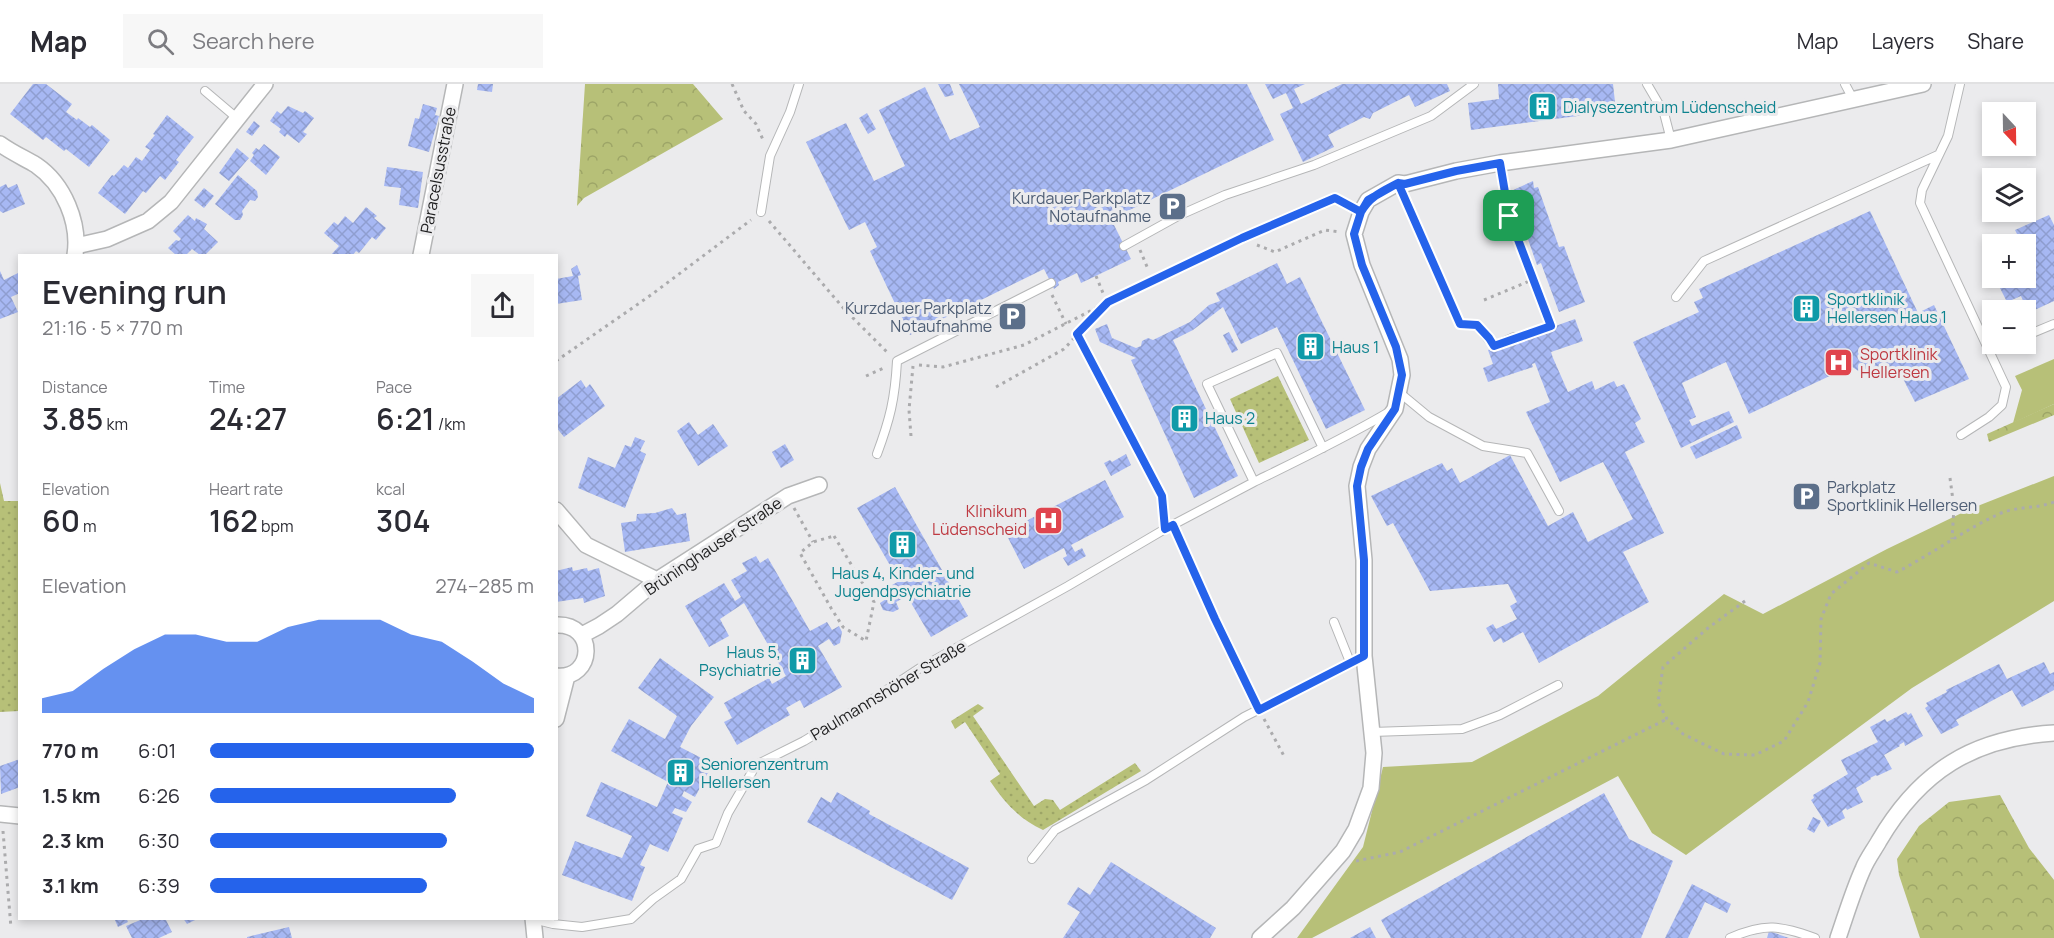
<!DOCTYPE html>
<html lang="en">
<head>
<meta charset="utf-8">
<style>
  body { margin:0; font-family:Manrope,sans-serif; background:#f7f7f7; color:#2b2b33; height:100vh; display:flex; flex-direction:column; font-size:22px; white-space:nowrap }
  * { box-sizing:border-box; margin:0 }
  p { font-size:20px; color:#7c7c81 }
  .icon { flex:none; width:33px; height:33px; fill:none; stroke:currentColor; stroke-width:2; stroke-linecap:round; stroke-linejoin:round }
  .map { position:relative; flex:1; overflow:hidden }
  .panel { position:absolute; left:18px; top:170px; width:540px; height:666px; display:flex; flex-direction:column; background:#fff; border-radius:0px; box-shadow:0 3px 9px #0003 }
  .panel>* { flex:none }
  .needle { width:39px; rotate:158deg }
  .controls { position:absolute; left:1982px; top:18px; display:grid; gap:12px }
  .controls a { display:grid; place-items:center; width:54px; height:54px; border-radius:0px; background:#fff; box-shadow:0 3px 9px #0003; font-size:30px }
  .pin { position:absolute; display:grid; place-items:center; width:51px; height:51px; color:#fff; margin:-26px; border-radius:12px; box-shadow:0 3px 9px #0006 }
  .round { display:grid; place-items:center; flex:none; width:63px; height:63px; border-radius:0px; background:#f7f7f7 }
  .headline { display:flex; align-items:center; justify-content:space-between; height:102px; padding:0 24px }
  h1 { font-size:33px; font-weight:600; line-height:45px }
  .figures { display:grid; grid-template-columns:repeat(3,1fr); gap:9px; height:102px; padding:6px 24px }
  .figures div { display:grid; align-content:center }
  .figures b { font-size:30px; font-weight:600 }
  .figures small { font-size:16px; font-weight:400 }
  .figures p { font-size:16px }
  .chart { height:168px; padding:12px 24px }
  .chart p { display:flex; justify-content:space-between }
  .chart svg { width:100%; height:108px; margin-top:6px; fill:#2563eb; opacity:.7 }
  ul { padding:0 24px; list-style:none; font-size:20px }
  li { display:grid; grid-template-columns:96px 72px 1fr; align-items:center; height:45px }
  li i { height:15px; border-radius:8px; background:#2563eb }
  header { display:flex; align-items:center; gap:36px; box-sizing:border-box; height:84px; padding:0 30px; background:#fff; border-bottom:2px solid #e1e1e2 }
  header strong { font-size:28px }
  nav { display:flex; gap:33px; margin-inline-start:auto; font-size:21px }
  .search { width:420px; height:54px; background:#f7f7f7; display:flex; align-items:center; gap:15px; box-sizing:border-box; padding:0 21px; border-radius:0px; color:#7c7c81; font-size:22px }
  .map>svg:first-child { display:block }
  .grass { fill:url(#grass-dots) }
  .forest { fill:url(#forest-crowns) }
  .green { fill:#b7c078 }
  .building { fill:url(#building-cross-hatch) }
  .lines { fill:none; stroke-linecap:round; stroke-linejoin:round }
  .service-casing { stroke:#b5b6b7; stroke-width:10 }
  .minor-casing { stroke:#b5b6b7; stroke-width:18 }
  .path { stroke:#ababad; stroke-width:3; stroke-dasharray:3 4.5; stroke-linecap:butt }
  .service { stroke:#fff; stroke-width:8 }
  .minor { stroke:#fff; stroke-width:15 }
  .route-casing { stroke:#fff; stroke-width:12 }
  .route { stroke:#2563eb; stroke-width:8 }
  .labels { text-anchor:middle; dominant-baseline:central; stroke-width:6; stroke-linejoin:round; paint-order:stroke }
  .culture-label { font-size:16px; fill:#0d838f; stroke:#ebebed; text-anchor:start }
  .street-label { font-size:16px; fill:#1e1e1f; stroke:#ebebed }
  .service-label { font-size:16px; fill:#4e5e75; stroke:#ebebed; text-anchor:end }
  .health-label { font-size:16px; fill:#be3a42; stroke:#ebebed; text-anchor:start }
</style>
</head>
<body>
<header>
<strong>Map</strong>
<div class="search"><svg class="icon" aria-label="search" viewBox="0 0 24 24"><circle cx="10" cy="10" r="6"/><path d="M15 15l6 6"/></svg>Search here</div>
<nav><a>Map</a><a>Layers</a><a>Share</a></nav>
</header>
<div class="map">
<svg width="2054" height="854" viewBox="0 0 2054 854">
  <defs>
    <pattern id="grass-dots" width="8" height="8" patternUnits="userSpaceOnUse" patternTransform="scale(1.5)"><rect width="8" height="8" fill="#b7c078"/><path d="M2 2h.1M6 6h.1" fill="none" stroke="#9da567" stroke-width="1.8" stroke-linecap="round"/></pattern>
    <pattern id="forest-crowns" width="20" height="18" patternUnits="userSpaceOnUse" patternTransform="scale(1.5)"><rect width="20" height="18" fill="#b7c078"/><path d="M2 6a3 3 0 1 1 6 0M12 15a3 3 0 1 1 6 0" fill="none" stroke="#9da567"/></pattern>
    <pattern id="building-cross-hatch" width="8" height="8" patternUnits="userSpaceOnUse" patternTransform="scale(1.5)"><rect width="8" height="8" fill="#a7b8f3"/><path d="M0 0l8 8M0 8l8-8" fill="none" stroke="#8f9ed0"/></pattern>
  </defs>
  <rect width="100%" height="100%" fill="#ebebed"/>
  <!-- grass -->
  <path class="grass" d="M1278 292 1309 356 1259 379 1230 315Z
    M0 399 4 417H20L19 627 0 628Z
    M978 620 984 624 973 632 1034 722 1045 715 1053 716 1060 726 1135 679 1141 687 1043 746C1020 736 1004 718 990 697L1000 690 965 638 955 645 951 637Z"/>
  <!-- forest -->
  <path class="forest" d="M585 0H693L723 35 584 114 577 122Z
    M2054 320V331L1989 358 1987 350Z
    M2000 711 2029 764 2054 796V854H1920L1899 791 1897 775 1919 742 1949 718Z"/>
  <!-- green -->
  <path class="green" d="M2054 275V320L2013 339 2022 306 2015 292Z
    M2054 392V517L1912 604 1686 771 1652 749 1618 692 1312 854H1297L1363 763 1383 683 1472 678 1598 612 1724 510 1763 530 1887 465 1970 425Z"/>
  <!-- building -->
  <path class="building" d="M33 0H46L72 20 66 28 77 36 78 34 90 43 92 41 110 56 89 83 66 65 64 67 46 53 43 56 10 30Z
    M478 0H493L492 8 477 6Z
    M938 0H950L954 11 945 13Z
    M959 0H1247L1274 56 1111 135 1131 175 1081 199 1077 189 1058 198 1059 201 1054 205 1044 185 910 251 870 167 877 163 865 138 849 146 806 58 846 39 874 97 905 82 879 26 925 3 950 56 980 43Z
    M1265 0H1305L1294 5 1301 20 1342 0H1447L1450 7 1415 23 1409 11 1373 29 1370 35 1364 33 1328 51 1334 63 1303 78 1280 30 1293 24 1286 9 1273 15Z
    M1498 0H1613L1616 27 1471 46 1468 19 1499 15Z
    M423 20 437 24 435 31 439 32 429 68 408 62 415 34 419 35Z
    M288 22 303 29 305 27 314 34 303 48 307 50 299 59 287 50 285 53 279 48 281 45 270 37 277 27 281 30Z
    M867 29 876 45 868 50 859 34Z
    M167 31 194 53 176 76 179 78 165 96 160 92 146 109 143 107 125 130 98 109 112 91 114 92 124 81 128 84 136 73 142 77 150 66 145 63 155 51 153 50Z
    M254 37 260 42 252 52 246 48Z
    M264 60 280 73 266 91 250 77 254 71 252 69 256 64 259 66Z
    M237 64 249 74 229 97 219 89Z
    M387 83 423 88 418 124 399 121 401 104 384 102Z
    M238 91 257 107 258 113 255 117 250 116 242 127 243 131 240 136H235L215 120Z
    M1533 97 1534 104 1538 103 1559 163 1564 162 1585 218 1559 228 1541 179 1537 181 1511 107Z
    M6 100 8 104 17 100 25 120 3 129 0 127V103Z
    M204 104 214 112 204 124 194 116Z
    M366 123 377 132 374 134 386 144 376 156 372 153 359 169 356 167 353 171H331L339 162 324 149 334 138 338 141 345 132 353 139Z
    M1870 127 1918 229 1934 221 1969 295 1915 318 1897 283 1870 295 1851 282 1749 330 1726 278 1682 299 1696 333 1689 336 1692 342 1729 327 1734 338 1681 364 1633 258 1699 228 1694 218 1703 214 1699 205Z
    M188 131 195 137 196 134 207 140 204 145 218 158 205 171H200L192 165 186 171H176L168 164 176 156 179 157 181 155 173 147Z
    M2049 131 2054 141V217L2028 229 2021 212 2007 218 1995 194H2025V160H2022L2015 146Z
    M1277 179 1287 200 1300 193 1365 326 1326 345 1277 243 1241 260 1223 223 1193 246 1173 256 1238 392 1194 414 1131 276 1136 274 1100 258 1095 245 1107 240 1112 254 1136 264 1141 262 1142 257 1148 254 1153 256 1190 238 1209 221 1220 217 1216 209Z
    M577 181 581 191 578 192 582 216 556 220V195L573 192 571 185Z
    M0 187 4 196 18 189 20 193V209L11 213 18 228 0 235Z
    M1575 235 1583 257 1551 268 1553 274 1568 308 1592 297 1595 306 1614 297 1617 303 1624 300 1641 335 1635 339 1645 358 1625 368 1664 449 1623 468 1649 518 1539 579 1523 548 1503 559 1501 554 1494 558 1486 544 1493 540 1496 545 1517 535 1510 522 1517 518 1508 500 1430 507 1393 439 1387 442 1371 412 1442 379 1447 387 1452 384 1460 399 1510 371 1548 442 1573 428 1588 458 1633 435 1603 378 1560 398 1526 328 1550 318 1535 279 1532 280 1533 283 1488 298 1483 284 1493 280 1488 266Z
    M1229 248 1238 266 1232 269 1223 251Z
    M581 296 586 304 590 300 605 322 564 353 556 343V315Z
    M689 338 698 351 713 340 728 362 698 382 677 347Z
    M1737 341 1742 354 1696 375 1690 363Z
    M635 353 645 357 640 367 646 370 625 424 578 404 588 373 615 384 625 361 631 363Z
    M785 360 794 376 781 384 772 368Z
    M1126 370 1131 381 1111 392 1104 379 1110 376 1112 378Z
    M1105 396 1124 433 1071 461 1075 468 1082 464 1086 472 1068 482 1063 474 1067 472 1064 464 1024 485 1005 448Z
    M895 403 968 532 931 553 907 512 896 518 899 525 893 528 883 526 880 519 886 515 882 507 899 497 857 424Z
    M672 424 677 431 686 429 690 457 625 468 621 439 636 437 637 430 655 429Z
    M756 472 760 479 768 474 810 547 827 538 832 546 839 542 842 548 840 559 834 562 829 555 818 562 842 603 804 624 800 616 786 624 790 631 737 661 724 638 732 634 724 619 769 594 772 600 786 592 744 519 720 535 729 552 709 563 685 522 724 499 735 517 741 513 731 496 747 487 742 479Z
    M572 483 573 487 587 484 588 487 599 484 605 512 584 519 583 514 556 518V487Z
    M660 574 714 613 691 642 680 663 713 680 695 713 684 707 682 712 692 718 686 728 675 724 672 729 683 734 668 768 650 760 640 781 645 783 632 817 562 791 575 757 622 774 632 752 586 732 601 698 657 723 668 698 611 667 629 635 665 655 677 632 638 604Z
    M2044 578 2050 590 2054 588V606L2022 623 2012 606 1956 636 1959 641 1941 650 1925 624 1928 622 1926 619 1947 608 1946 606 1999 580 2007 595Z
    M1906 628 1908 631 1911 629 1923 652 1905 662 1904 658 1899 661 1900 662 1884 671 1892 685 1877 692 1876 691 1870 694 1871 695 1856 704 1863 718 1847 726 1846 724 1842 727 1845 734 1828 743 1811 716 1814 714 1813 711 1848 690 1841 676 1878 658 1870 643 1885 635 1887 638Z
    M20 675V703L1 710 0 682Z
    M837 708 870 727 869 730 969 784 952 816 807 738 821 713 831 719Z
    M1604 709 1629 755 1673 777 1641 854H1391L1381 836Z
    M1813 733 1821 737 1814 749 1807 745Z
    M1111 778 1216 844 1210 854H1063L1080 828 1067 820 1078 803 1090 811Z
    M1692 800 1731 820 1727 829 1705 818 1688 854H1665Z
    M114 834H126L128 838 118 843Z
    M145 834H165L172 848 159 854H132L126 842Z
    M183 834H199L187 840Z
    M289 843 292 854H247V853Z
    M1370 843 1376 854H1350Z
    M1769 847 1789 854H1767Z"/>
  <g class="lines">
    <defs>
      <path id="service" d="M1647 0 1664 29 1671 56
        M1845 0 1853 15
        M1960 0 1948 52 1922 106 1920 119 2006 303 2002 321 1989 333 1961 351
        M205 7 238 35
        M1398 99 1460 240 1477 241 1494 262 1514 253
        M761 128 770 72 790 28 799 0
        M1124 162 1180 131 1225 111 1314 81 1431 32 1474 0
        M1676 213 1704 177 1938 71
        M1108 218 1242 154 1335 114 1361 128
        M2025 252 2054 240
        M1991 267 2008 260
        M1400 309 1429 333 1483 362 1527 369 1559 427
        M1323 364 1277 269 1207 300 1254 398C1299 376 1345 354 1389 328
        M877 370C890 335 895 315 897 277L1051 199
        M1334 538 1350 578
        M1372 648 1462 645 1500 631 1558 601
        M1032 775 1055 746 1146 696 1244 633 1364 572
        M533 835 553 840 582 843 631 835 653 815 681 795 698 765 716 759 728 729 756 681 804 657 867 619 920 584 1068 502 1165 445 1254 398
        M1730 854C1766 838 1780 842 1815 854"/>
      <path id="minor" d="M0 60C11 68 24 74 36 81 64 100 80 139 75 171
        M76 162 107 155 148 137 171 118 265 0
        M421 171 455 0
        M556 426 586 461 657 496
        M556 541C597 539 595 596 556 592
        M582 551 599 542 617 530 657 496 788 412 819 401
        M556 635 567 592
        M0 730 20 732
        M533 834 535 854
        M1260 854 1293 824 1343 767 1356 745 1371 704 1374 669 1364 572V476L1357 402 1361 383 1368 365 1395 325 1402 291 1400 275 1362 181 1354 150 1361 128 1368 116 1398 99 1405 100 1456 87 1500 79 1671 56 1923 0
        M1838 854C1846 831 1853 807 1863 785 1867 775 1874 766 1879 757 1920 687 1973 654 2054 649"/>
    </defs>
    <!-- service casing -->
    <use href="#service" class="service-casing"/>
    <!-- minor casing -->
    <use href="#minor" class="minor-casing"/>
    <!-- path -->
    <path class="path" d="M732 0 744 27 756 40 764 58
      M1502 95 1509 132 1551 242 1524 250
      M769 137 845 226 889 270
      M1257 161 1275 168 1325 146 1340 148
      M1140 166 1148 185
      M1096 192 1103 209
      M1052 211 1066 240
      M1484 216 1532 196
      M1077 250 1162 412 1164 431
      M556 277 651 211 751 136
      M919 281 943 283 1024 261 1098 223
      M866 292 886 283
      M996 303 1064 265 1100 226
      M911 352 909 326 913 282
      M1950 394 1954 424 1952 455
      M794 424 813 458
      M1177 450 1254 616
      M834 452 874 518 866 557 843 543 831 524 800 469 813 458Z
      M1745 517 1708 544 1663 583 1658 618 1667 635 1683 650 1724 670 1755 671 1784 657 1808 618 1820 579 1821 535 1831 510 1869 479 1897 488C1932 470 1964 446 1999 430 2016 422 2037 425 2054 418
      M1264 635 1284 672
      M3 747 11 844
      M1356 777 1400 768 1667 635"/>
    <!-- service -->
    <use href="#service" class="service"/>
    <!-- minor -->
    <use href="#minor" class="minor"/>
  </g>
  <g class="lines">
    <defs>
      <path id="route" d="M1509 132 1500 79 1456 87 1405 100 1398 99 1368 116 1361 128 1354 150 1362 181 1396 263 1402 291 1395 325 1368 365 1361 383 1357 402 1364 476V572L1259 626 1215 535 1173 441 1165 445 1162 412 1077 250 1108 218 1242 154 1335 114 1361 128C1370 112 1383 107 1398 99L1460 240 1477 241 1489 254 1494 262 1551 242 1509 132"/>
    </defs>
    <!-- route casing -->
    <use href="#route" class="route-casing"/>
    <!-- route -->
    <use href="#route" class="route"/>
  </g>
  <!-- icons -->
  <defs>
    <symbol id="building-square" viewBox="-11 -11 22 22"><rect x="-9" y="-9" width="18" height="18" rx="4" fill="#0f9aa8" stroke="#ebebed"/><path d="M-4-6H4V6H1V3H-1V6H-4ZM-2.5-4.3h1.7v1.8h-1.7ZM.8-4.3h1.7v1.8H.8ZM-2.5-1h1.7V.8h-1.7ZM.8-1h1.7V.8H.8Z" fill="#fff"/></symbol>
    <symbol id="parking-square" viewBox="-11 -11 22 22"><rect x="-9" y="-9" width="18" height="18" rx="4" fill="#5c6f8a" stroke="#ebebed"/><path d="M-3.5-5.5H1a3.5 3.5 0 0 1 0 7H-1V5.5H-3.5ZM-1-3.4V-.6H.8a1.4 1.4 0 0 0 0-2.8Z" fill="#fff"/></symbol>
    <symbol id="hospital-square" viewBox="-11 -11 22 22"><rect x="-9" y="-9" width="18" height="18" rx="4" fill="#e0444e" stroke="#ebebed"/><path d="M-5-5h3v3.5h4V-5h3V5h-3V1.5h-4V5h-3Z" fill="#fff"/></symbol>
  </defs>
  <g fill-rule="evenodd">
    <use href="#building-square" x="1526" y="6" width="33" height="33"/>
    <use href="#parking-square" x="1156" y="106" width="33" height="33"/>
    <use href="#building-square" x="1790" y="208" width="33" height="33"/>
    <use href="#parking-square" x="996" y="216" width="33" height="33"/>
    <use href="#building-square" x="1294" y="246" width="33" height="33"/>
    <use href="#hospital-square" x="1822" y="262" width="33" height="33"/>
    <use href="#building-square" x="1168" y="318" width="33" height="33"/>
    <use href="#parking-square" x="1790" y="396" width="33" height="33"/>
    <use href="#hospital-square" x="1032" y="420" width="33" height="33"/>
    <use href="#building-square" x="886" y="444" width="33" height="33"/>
    <use href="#building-square" x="786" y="560" width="33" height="33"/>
    <use href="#building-square" x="664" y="672" width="33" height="33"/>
  </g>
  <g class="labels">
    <!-- culture labels -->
    <g class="culture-label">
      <text x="1563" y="23">Dialysezentrum Lüdenscheid</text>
      <text x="1827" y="215">Sportklinik<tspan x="1827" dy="18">Hellersen Haus 1</tspan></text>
      <text x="1332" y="263">Haus 1</text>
      <text x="1205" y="334">Haus 2</text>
      <text x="903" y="489" text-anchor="middle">Haus 4, Kinder- und<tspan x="903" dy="18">Jugendpsychiatrie</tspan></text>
      <text x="781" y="568" text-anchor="end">Haus 5,<tspan x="781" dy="18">Psychiatrie</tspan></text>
      <text x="701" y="680">Seniorenzentrum<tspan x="701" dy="18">Hellersen</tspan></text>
    </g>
    <!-- street labels -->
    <g class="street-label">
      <text transform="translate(438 86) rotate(-79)">Paracelsusstraße</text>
      <text transform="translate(713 462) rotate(-34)">Brüninghauser Straße</text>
      <text transform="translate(888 606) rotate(-31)">Paulmannshöher Straße</text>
    </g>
    <!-- service labels -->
    <g class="service-label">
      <text x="1151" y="114">Kurdauer Parkplatz<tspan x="1151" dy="18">Notaufnahme</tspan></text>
      <text x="992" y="224">Kurzdauer Parkplatz<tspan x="992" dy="18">Notaufnahme</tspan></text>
      <text x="1827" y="403" text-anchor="start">Parkplatz<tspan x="1827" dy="18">Sportklinik Hellersen</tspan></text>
    </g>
    <!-- health labels -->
    <g class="health-label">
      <text x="1860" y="270">Sportklinik<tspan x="1860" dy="18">Hellersen</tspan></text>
      <text x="1027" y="427" text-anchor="end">Klinikum<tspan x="1027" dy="18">Lüdenscheid</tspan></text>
    </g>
  </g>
</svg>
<div class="controls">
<a><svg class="needle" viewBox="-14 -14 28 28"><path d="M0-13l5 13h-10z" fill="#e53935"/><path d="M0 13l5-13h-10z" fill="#7c7c81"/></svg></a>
<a><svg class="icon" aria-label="layers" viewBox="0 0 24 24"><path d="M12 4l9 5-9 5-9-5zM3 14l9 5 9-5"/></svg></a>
<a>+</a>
<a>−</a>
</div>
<div class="pin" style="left:1509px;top:132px;background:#1e9e55"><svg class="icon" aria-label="arrive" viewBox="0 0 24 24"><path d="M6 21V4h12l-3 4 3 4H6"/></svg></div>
<section class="panel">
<div class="headline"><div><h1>Evening run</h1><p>21:16 · 5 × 770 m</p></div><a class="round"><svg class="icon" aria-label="share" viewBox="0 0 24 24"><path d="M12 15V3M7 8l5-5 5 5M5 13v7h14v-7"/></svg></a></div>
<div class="figures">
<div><p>Distance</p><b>3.85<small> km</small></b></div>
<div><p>Time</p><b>24:27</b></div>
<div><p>Pace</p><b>6:21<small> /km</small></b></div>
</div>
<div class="figures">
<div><p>Elevation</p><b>60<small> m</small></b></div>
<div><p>Heart rate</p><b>162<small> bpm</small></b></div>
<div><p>kcal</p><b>304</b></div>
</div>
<div class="chart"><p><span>Elevation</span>274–285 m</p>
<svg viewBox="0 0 160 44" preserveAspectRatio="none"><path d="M0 44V38L10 35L20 26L30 18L40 12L50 12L60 15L70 15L80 9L90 6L100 6L110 6L120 12L130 15L140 23L150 32L160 38V44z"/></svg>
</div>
<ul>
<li><b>770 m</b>6:01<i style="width:100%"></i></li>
<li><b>1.5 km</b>6:26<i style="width:76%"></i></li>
<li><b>2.3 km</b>6:30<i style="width:73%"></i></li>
<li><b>3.1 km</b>6:39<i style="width:67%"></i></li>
</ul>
</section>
</div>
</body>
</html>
